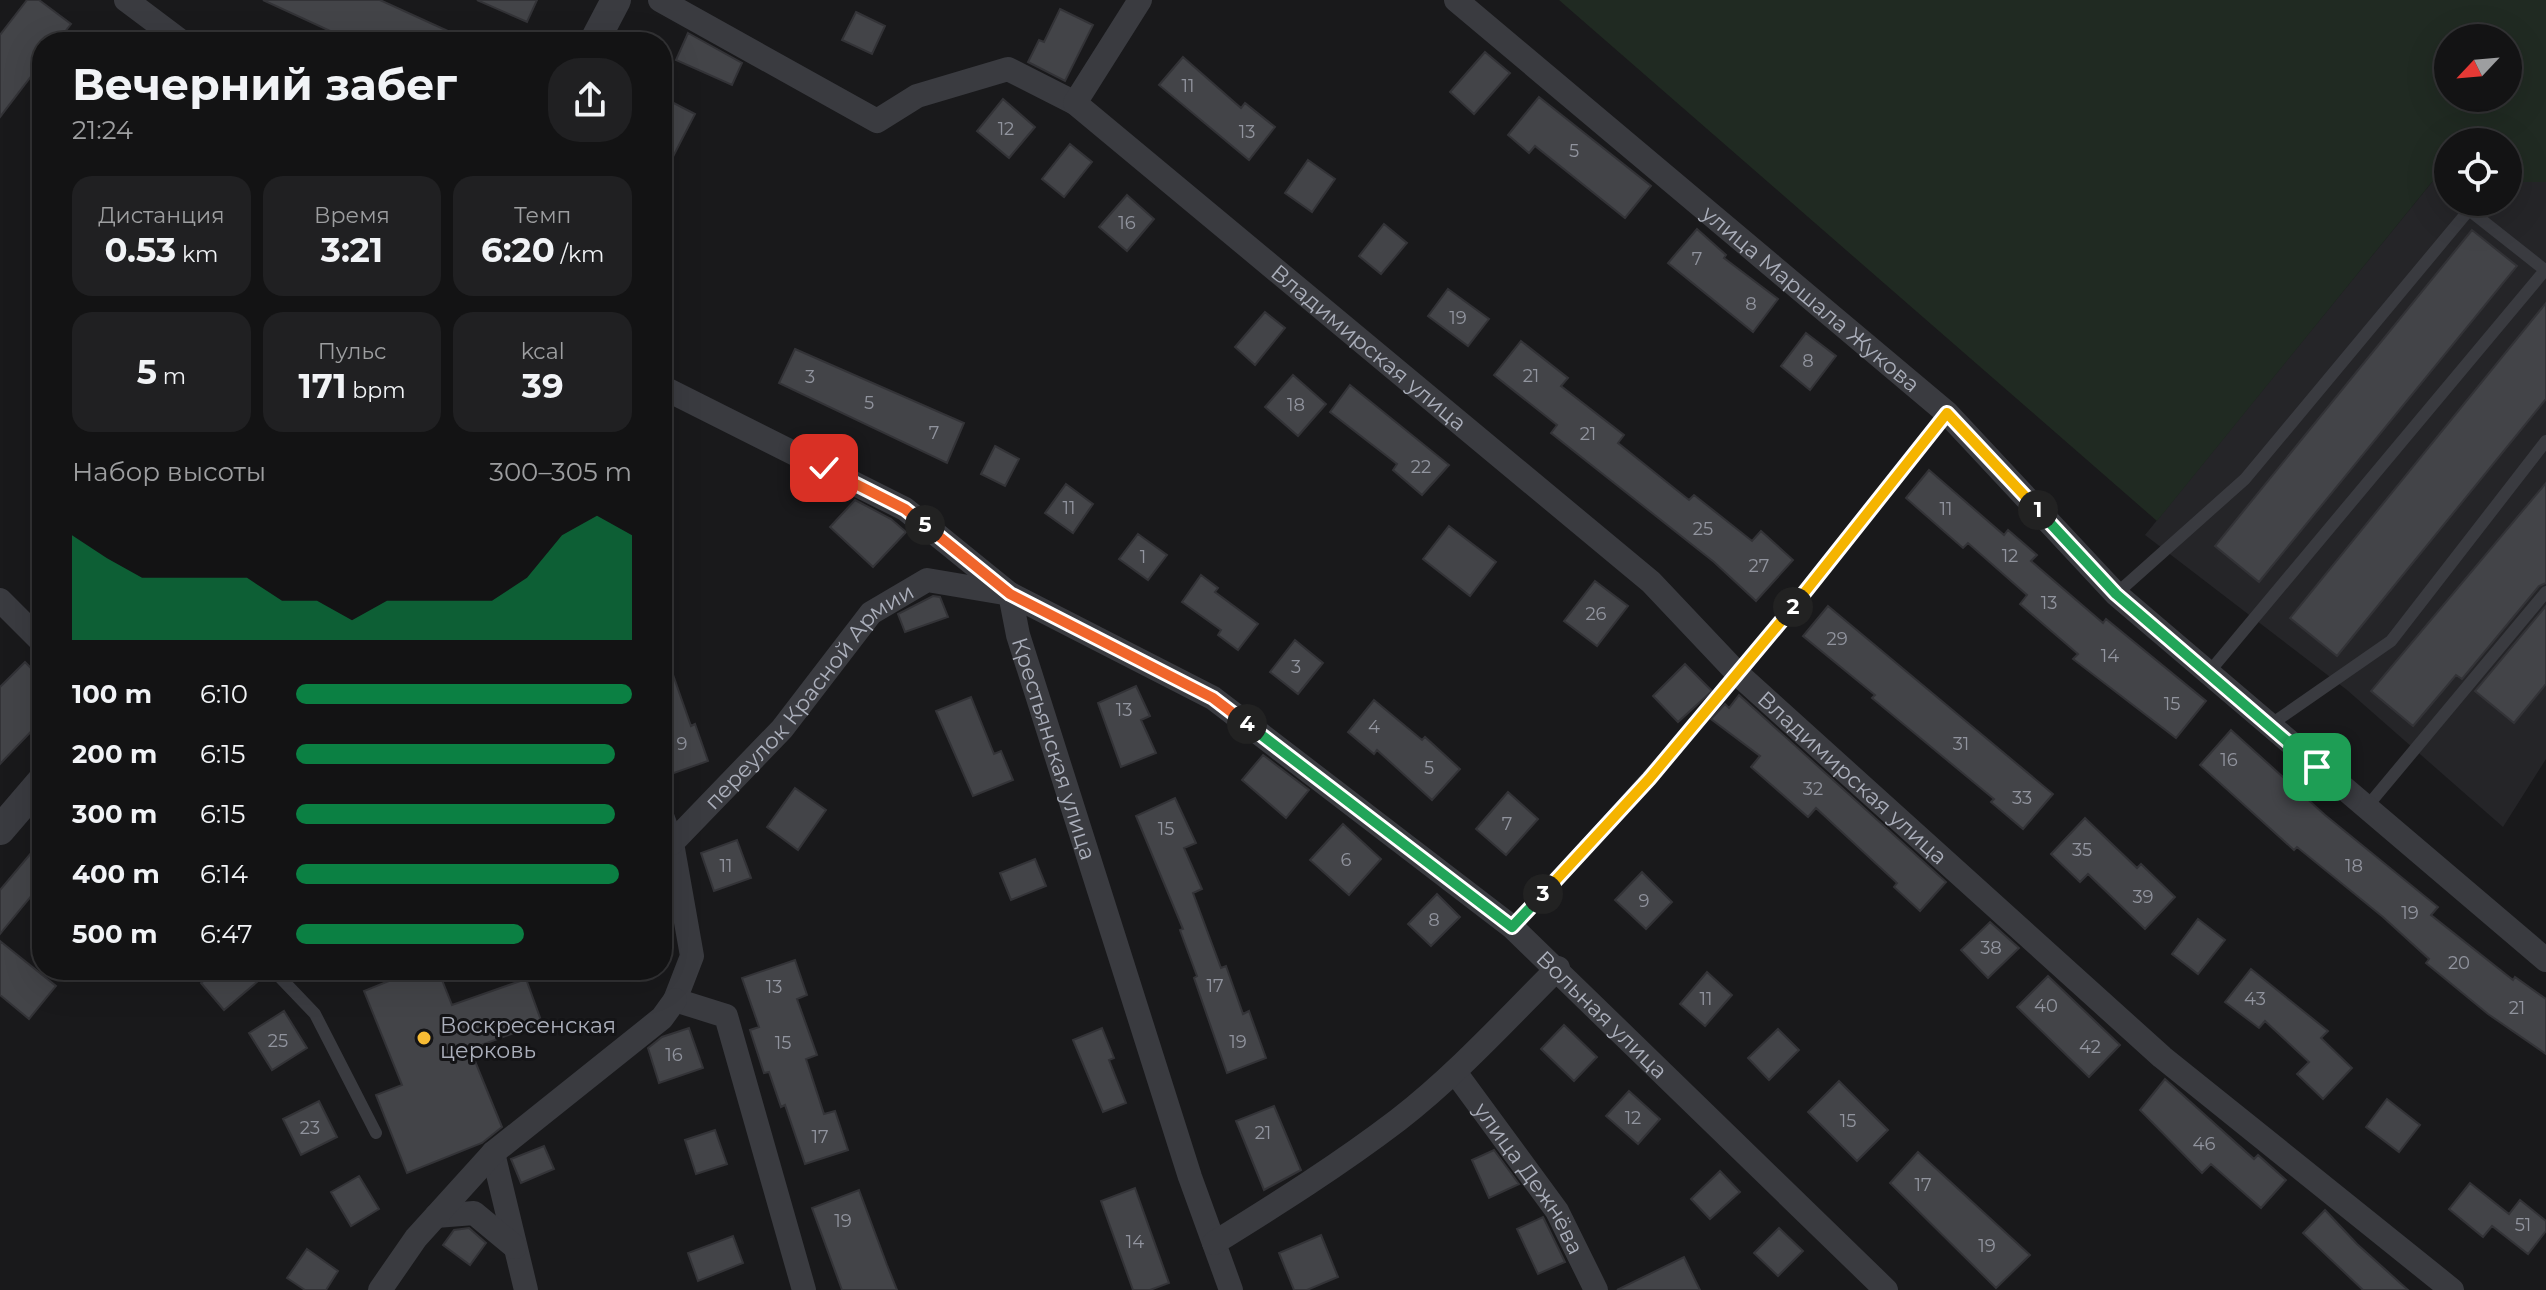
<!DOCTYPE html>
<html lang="ru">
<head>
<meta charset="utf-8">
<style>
  body { margin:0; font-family:Montserrat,sans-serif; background:#202022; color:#f1f3f6; height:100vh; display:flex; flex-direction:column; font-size:30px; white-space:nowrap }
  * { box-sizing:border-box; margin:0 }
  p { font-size:26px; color:#9d9ea0 }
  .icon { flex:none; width:44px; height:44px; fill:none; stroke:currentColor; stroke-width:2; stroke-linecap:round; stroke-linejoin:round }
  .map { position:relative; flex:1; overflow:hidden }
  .details { position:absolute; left:32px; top:32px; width:640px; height:948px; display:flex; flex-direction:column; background:#131314; border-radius:32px; box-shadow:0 8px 32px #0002,0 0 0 2px #323234 }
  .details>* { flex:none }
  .needle { width:52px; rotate:244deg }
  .buttons { position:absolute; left:2434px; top:24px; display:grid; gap:16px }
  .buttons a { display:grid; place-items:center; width:88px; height:88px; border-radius:50%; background:#131314; box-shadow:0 8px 32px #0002,0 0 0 2px #323234; font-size:40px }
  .pin { position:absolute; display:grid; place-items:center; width:68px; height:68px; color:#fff; margin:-34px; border-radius:16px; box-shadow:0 4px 12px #0006 }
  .km { position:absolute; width:40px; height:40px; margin:-20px; border-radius:50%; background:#222; color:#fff; font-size:22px; line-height:40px; text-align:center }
  .round { display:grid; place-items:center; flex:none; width:84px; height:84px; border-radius:32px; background:#202022 }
  .headline { display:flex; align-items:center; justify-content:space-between; height:136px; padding:0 40px }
  h1 { font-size:44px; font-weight:700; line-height:60px }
  .stats { display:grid; grid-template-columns:repeat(3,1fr); gap:12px; height:136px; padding:8px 40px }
  .stats div { display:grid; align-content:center; border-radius:20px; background:#202022; text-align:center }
  .stats b { font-size:34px; font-weight:700 }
  .stats small { font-size:22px; font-weight:400 }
  .stats p { font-size:22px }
  .chart { height:224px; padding:16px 40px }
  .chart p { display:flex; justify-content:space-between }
  .chart svg { width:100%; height:144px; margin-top:8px; fill:#0b8043; opacity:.7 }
  ul { padding:0 40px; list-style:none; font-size:26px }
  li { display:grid; grid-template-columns:128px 96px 1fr; align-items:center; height:60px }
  li i { height:20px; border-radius:10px; background:#0b8043 }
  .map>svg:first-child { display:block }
  .built { fill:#252528 }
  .green { fill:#202a22; fill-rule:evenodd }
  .building { fill:#434448; stroke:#333337; stroke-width:2 }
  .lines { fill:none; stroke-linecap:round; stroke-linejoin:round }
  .service { stroke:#3a3b40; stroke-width:12 }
  .minor { stroke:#3a3b40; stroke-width:24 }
  .tertiary { stroke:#3a3b40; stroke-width:30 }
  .split-1-casing { stroke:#fff; stroke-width:16 }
  .split-2-casing { stroke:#fff; stroke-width:16 }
  .split-3-casing { stroke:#fff; stroke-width:16 }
  .split-4-casing { stroke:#fff; stroke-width:16 }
  .split-5-casing { stroke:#fff; stroke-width:16 }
  .split-6-casing { stroke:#fff; stroke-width:16 }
  .split-1 { stroke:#22a559; stroke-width:10 }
  .split-2 { stroke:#f5b400; stroke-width:10 }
  .split-3 { stroke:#f5b400; stroke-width:10 }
  .split-4 { stroke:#22a559; stroke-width:10 }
  .split-5 { stroke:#f0652b; stroke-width:10 }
  .split-6 { stroke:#f0652b; stroke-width:10 }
  .poi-dot { fill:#f8bc34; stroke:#141416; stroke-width:3 }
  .labels { text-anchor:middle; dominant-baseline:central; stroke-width:6; stroke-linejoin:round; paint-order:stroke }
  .number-label { font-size:18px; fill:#91949e }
  .street-label { font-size:22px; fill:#abafbb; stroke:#141416 }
  .poi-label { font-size:22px; fill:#abafbb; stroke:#141416; text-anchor:start }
</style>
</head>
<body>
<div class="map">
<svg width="2546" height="1290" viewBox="0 0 2546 1290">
  <rect width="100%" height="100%" fill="#19191b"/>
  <!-- built -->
  <path class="built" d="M2432 182H2448V202H2508V182H2546V759L2503 827 2347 690 2145 535Z"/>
  <!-- green -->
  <path class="green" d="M1559 0H2546V182H2508V142H2448V182H2432L2157 521ZM2448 38H2508V98H2448Z"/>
  <!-- building -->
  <path class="building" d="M27 0H39L71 24 57 42H42V62L0 117V35Z
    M263 0H380L472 42H354Z
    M477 0H537L527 22Z
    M1060 9 1093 25 1065 81 1028 62 1039 40 1044 42Z
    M856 12 885 26 872 54 842 40Z
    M688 33 742 63 732 85 676 60Z
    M1485 52 1510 73 1474 114 1450 92Z
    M1183 57 1241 108 1245 103 1275 127 1249 160 1159 85Z
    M662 97 695 114 662 178Z
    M1539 97 1651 186 1625 218 1535 146 1529 153 1508 135Z
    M1003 99 1035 127 1009 158 977 131Z
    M1070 144 1092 162 1064 197 1042 179Z
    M1308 160 1335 179 1312 212 1285 193Z
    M1127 195 1154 219 1127 251 1099 227Z
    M1384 224 1407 243 1381 274 1359 256Z
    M1697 229 1726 255 1724 258 1778 299 1753 332 1668 263Z
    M2472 230 2517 266 2259 582 2215 546Z
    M1448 289 1489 319 1468 346 1428 316Z
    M2546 303V399L2337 656 2290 618Z
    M1265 312 1285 328 1255 365 1235 347Z
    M1806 333 1836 356 1810 390 1781 366Z
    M1521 341 1568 378 1561 386 1624 435 1618 443 1689 500 1694 495 1752 541 1761 531 1793 560 1756 601 1714 562 1551 433 1557 425 1494 375Z
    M795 349 964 423 947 463 779 383Z
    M1293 375 1326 404 1298 436 1265 407Z
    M1350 385 1449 465 1422 495 1393 470 1397 464 1330 412Z
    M995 446 1019 459 1005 486 981 474Z
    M1929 470 2004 535 2008 530 2037 555 2031 561 2103 623 2106 619 2206 701 2176 738 2073 659 2078 654 2020 604 2027 595 1968 543 1963 548 1906 498Z
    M2546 483V583L2539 586 2462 679 2456 675 2413 726 2371 691Z
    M1066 484 1093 504 1073 533 1045 513Z
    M855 500 891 519 906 532 873 567 830 527Z
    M1449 526 1496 562 1470 596 1423 559Z
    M1138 534 1167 555 1148 580 1119 559Z
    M1201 575 1218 588 1215 592 1258 624 1238 650 1218 635 1221 630 1182 602Z
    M1595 581 1628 606 1597 646 1564 621Z
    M933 596 940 597 948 617 905 632 898 614Z
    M1828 606 2053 794 2023 829 1991 802 1994 799 1872 698 1875 695 1803 636Z
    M2546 606V684L2514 723 2475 691Z
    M1295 640 1323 663 1298 694 1270 672Z
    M662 652H665L691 726 695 724 708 761 671 774 662 751Z
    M25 662 42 679V720L0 764V687Z
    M1685 664 1712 691 1678 722 1653 696Z
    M1136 686 1150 716 1141 720 1156 753 1121 767 1098 703Z
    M1739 695 1946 882 1920 911 1894 887 1897 883 1816 808 1808 817 1751 767 1760 756 1711 719 1725 704 1729 708Z
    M971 697 994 754 1001 751 1013 780 973 796 936 711Z
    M1374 700 1422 740 1425 737 1460 769 1432 800 1377 750 1374 754 1348 732Z
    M2231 730 2325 815 2438 907 2431 915 2513 980 2515 977 2546 999V1054L2488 1014 2426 963 2429 959 2383 917 2297 847 2294 850 2200 765Z
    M1263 755 1309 790 1286 818 1242 780Z
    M795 788 826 810 798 850 767 827Z
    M1508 792 1538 819 1506 855 1476 829Z
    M1175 798 1196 843 1184 848 1202 889 1193 893 1221 968 1226 966 1243 1014 1249 1011 1266 1058 1227 1073 1194 978 1197 976 1180 930 1183 929 1136 816Z
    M2085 818 2137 868 2141 864 2175 897 2145 929 2088 874 2080 882 2051 854Z
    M1343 824 1381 859 1349 895 1310 860Z
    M42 840V883L0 934V890Z
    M737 840 751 878 714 891 701 853Z
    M1035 859 1046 886 1011 900 1000 873Z
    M1642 872 1672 902 1646 929 1615 900Z
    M1437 894 1460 917 1431 946 1408 924Z
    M2198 919 2225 940 2198 974 2172 954Z
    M1990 922 2019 948 1988 978 1961 950Z
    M0 941 56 986 29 1019 0 995Z
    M795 960 807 995 797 999 817 1055 806 1059 824 1114 835 1111 848 1150 805 1164 785 1105 781 1107 769 1072 764 1073 750 1030 759 1027 742 978Z
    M2251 969 2328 1031 2321 1038 2352 1068 2323 1099 2297 1074 2309 1062 2265 1021 2259 1028 2225 1002Z
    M216 970H247L257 982 224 1010 201 983Z
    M416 970H438L452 1005 526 979 542 1023 470 1049 502 1127 482 1143 407 1173 376 1095 402 1085 364 991Z
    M1707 972 1732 995 1705 1026 1680 1004Z
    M2048 976 2120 1045 2089 1077 2017 1007Z
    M284 1011 307 1048 272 1070 249 1033Z
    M1564 1025 1597 1057 1574 1081 1541 1049Z
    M689 1028 703 1068 659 1083 648 1048 662 1037Z
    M1102 1028 1114 1058 1109 1060 1126 1103 1103 1112 1073 1040Z
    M1778 1029 1799 1050 1769 1080 1748 1058Z
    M2165 1079 2254 1159 2258 1155 2286 1180 2261 1208 2211 1164 2202 1173 2140 1110Z
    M1839 1081 1888 1130 1857 1161 1808 1112Z
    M1629 1091 1660 1119 1638 1144 1606 1116Z
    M2387 1099 2420 1125 2399 1152 2366 1127Z
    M319 1101 337 1137 301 1155 283 1119Z
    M1274 1106 1301 1170 1264 1190 1236 1121Z
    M715 1130 727 1164 696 1174 685 1140Z
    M544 1146 554 1169 521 1183 511 1159Z
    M1494 1150 1519 1184 1489 1198 1472 1160Z
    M1918 1152 2030 1255 1996 1288 1890 1183Z
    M1720 1171 1740 1192 1710 1219 1691 1199Z
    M359 1176 379 1209 351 1226 331 1192Z
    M2470 1183 2509 1214 2520 1200 2546 1221V1231L2528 1254 2492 1226 2483 1237 2449 1209Z
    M1135 1188 1169 1283 1150 1290H1133L1101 1201Z
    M859 1190 887 1265 897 1290H842L812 1208Z
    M2325 1210 2357 1244 2408 1290H2363L2303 1233Z
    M1543 1217 1565 1262 1538 1274 1517 1229Z
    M469 1228 486 1243 470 1265 443 1245 454 1230Z
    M1779 1228 1803 1251 1778 1276 1754 1253Z
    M1321 1235 1338 1277 1307 1290H1294L1279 1253Z
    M733 1236 743 1263 698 1281 688 1253Z
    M307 1249 338 1271 326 1290H305L287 1278Z
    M1684 1257 1700 1290H1617Z"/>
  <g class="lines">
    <!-- service -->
    <path class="service" d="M2116 594 2245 479 2469 210 2545 270
      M2210 671 2546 269
      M2270 725 2391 641 2546 441
      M2365 809 2546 592
      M1512 927 1739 675 1947 413
      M273 970 315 1014 376 1133"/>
    <!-- minor -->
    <g class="minor">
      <path d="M126 0 182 42"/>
      <path d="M660 0 877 121 917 96 1008 69 1075 103"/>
      <path id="s1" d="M1140 0 1075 103 1651 582 1739 675 2162 1057 2452 1290"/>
      <path id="s2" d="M1456 0 1947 413 2116 594 2546 960"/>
      <path id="s3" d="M662 387 905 509 1010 594 1018 635 1190 1177 1231 1290"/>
      <path d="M0 600 42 642"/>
      <path d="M662 816 672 843 692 956 675 1000 726 1016 804 1290"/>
      <path id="s4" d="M672 843 782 729 871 613 927 580 1010 594 1213 698 1512 927 1886 1290"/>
      <path id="s5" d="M1455 1072 1557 1211 1596 1290"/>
      <path d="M493 1153 526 1290"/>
      <path d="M436 1216 474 1213 515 1247"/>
      <path d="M1214 1243C1277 1204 1339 1165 1398 1120 1456 1075 1506 1020 1558 968"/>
      <path d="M380 1290 416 1238 493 1153 662 1018 675 1000"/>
    </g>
    <!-- tertiary -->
    <path class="tertiary" d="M594 42 616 0
      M0 830 42 781"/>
  </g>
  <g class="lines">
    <defs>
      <path id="split-1" d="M2038 510 2116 594 2317 767"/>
      <path id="split-2" d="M1793 607 1947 413 2038 510"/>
      <path id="split-3" d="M1543 894 1649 779 1793 607"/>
      <path id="split-4" d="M1247 724 1512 927 1543 894"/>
      <path id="split-5" d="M925 525 1010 594 1213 698 1247 724"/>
      <path id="split-6" d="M824 468 905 509 925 525"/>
    </defs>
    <!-- split-1 casing -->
    <use href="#split-1" class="split-1-casing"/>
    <!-- split-2 casing -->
    <use href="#split-2" class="split-2-casing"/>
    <!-- split-3 casing -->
    <use href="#split-3" class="split-3-casing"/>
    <!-- split-4 casing -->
    <use href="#split-4" class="split-4-casing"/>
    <!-- split-5 casing -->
    <use href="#split-5" class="split-5-casing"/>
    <!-- split-6 casing -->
    <use href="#split-6" class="split-6-casing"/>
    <!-- split-1 -->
    <use href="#split-1" class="split-1"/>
    <!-- split-2 -->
    <use href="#split-2" class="split-2"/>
    <!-- split-3 -->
    <use href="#split-3" class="split-3"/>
    <!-- split-4 -->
    <use href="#split-4" class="split-4"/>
    <!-- split-5 -->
    <use href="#split-5" class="split-5"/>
    <!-- split-6 -->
    <use href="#split-6" class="split-6"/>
  </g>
  <!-- markers -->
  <circle class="poi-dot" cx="424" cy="1038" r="8"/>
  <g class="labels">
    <!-- number labels -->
    <g class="number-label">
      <text x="1188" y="86">11</text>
      <text x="1006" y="129">12</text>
      <text x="1247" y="132">13</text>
      <text x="1574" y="151">5</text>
      <text x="1127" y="223">16</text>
      <text x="1697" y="259">7</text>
      <text x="1751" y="304">8</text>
      <text x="1458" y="318">19</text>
      <text x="1808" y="361">8</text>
      <text x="1531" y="376">21</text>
      <text x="810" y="377">3</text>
      <text x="869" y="403">5</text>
      <text x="1296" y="405">18</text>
      <text x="934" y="433">7</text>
      <text x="1588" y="434">21</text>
      <text x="1421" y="467">22</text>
      <text x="1069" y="508">11</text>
      <text x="1946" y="509">11</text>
      <text x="1703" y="529">25</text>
      <text x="2010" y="556">12</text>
      <text x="1143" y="557">1</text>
      <text x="1759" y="566">27</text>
      <text x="2049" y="603">13</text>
      <text x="1596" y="614">26</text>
      <text x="1837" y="639">29</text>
      <text x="2110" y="656">14</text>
      <text x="1296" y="667">3</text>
      <text x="2172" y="704">15</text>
      <text x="1124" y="710">13</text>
      <text x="1374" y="727">4</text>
      <text x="682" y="744">9</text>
      <text x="1961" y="744">31</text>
      <text x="2229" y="760">16</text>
      <text x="1429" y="768">5</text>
      <text x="1813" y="789">32</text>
      <text x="2022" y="798">33</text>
      <text x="1507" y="824">7</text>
      <text x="1166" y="829">15</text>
      <text x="2082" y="850">35</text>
      <text x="1346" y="860">6</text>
      <text x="726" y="866">11</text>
      <text x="2354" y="866">18</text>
      <text x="2143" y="897">39</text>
      <text x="1644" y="901">9</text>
      <text x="2410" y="913">19</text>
      <text x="1434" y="920">8</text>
      <text x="1991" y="948">38</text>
      <text x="2459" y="963">20</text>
      <text x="1215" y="986">17</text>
      <text x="774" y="987">13</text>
      <text x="1706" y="999">11</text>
      <text x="2255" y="999">43</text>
      <text x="2046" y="1006">40</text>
      <text x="2517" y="1008">21</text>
      <text x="278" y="1041">25</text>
      <text x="1238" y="1042">19</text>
      <text x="783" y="1043">15</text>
      <text x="2090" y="1047">42</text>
      <text x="674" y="1055">16</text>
      <text x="1633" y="1118">12</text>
      <text x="1848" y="1121">15</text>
      <text x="310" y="1128">23</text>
      <text x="1263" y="1133">21</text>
      <text x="820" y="1137">17</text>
      <text x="2204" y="1144">46</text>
      <text x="1923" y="1185">17</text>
      <text x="843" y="1221">19</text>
      <text x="2523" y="1225">51</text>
      <text x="1135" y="1242">14</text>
      <text x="1987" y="1246">19</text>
    </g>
    <!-- street labels -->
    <g class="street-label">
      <text stroke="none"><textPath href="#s2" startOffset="464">улица Маршала Жукова</textPath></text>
      <text stroke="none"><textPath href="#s1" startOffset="504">Владимирская улица</textPath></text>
      <text stroke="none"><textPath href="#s4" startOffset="202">переулок Красной Армии</textPath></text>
      <text stroke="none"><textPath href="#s3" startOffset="568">Крестьянская улица</textPath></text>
      <text stroke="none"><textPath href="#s1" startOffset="1152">Владимирская улица</textPath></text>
      <text stroke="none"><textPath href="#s4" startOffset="1184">Вольная улица</textPath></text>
      <text stroke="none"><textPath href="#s5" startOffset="130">улица Дежнёва</textPath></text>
    </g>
    <!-- poi labels -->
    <g class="poi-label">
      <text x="440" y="1025">Воскресенская<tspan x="440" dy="25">церковь</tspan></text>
    </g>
  </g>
</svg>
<div class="buttons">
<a><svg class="needle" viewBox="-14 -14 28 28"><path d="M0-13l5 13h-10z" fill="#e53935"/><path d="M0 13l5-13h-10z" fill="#9d9ea0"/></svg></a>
<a><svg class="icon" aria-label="locate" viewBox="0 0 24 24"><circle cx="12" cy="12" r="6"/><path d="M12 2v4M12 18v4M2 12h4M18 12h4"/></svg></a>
</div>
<div class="pin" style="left:2317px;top:767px;background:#1e9e55"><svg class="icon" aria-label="arrive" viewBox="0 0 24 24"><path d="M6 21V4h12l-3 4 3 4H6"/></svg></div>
<div class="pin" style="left:824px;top:468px;background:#d93025"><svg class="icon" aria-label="check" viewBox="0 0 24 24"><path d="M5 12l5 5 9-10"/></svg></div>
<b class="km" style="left:2038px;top:510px">1</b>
<b class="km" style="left:1793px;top:607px">2</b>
<b class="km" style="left:1543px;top:894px">3</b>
<b class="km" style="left:1247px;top:724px">4</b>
<b class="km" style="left:925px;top:525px">5</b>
<section class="details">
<div class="headline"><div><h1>Вечерний забег</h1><p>21:24</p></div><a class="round"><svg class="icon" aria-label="share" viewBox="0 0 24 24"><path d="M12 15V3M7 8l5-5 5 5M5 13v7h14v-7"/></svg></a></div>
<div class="stats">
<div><p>Дистанция</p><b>0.53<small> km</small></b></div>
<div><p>Время</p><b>3:21</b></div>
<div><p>Темп</p><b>6:20<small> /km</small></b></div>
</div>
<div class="stats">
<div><b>5<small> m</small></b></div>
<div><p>Пульс</p><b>171<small> bpm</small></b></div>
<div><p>kcal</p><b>39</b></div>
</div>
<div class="chart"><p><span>Набор высоты</span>300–305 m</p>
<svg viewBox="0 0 160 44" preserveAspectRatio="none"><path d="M0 44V12L10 19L20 25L30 25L40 25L50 25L60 32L70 32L80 38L90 32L100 32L110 32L120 32L130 25L140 12L150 6L160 12V44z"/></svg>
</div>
<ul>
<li><b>100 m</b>6:10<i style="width:100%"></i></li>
<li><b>200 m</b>6:15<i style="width:95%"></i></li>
<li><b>300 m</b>6:15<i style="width:95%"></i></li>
<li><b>400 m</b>6:14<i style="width:96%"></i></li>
<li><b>500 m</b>6:47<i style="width:68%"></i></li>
</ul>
</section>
</div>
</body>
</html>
